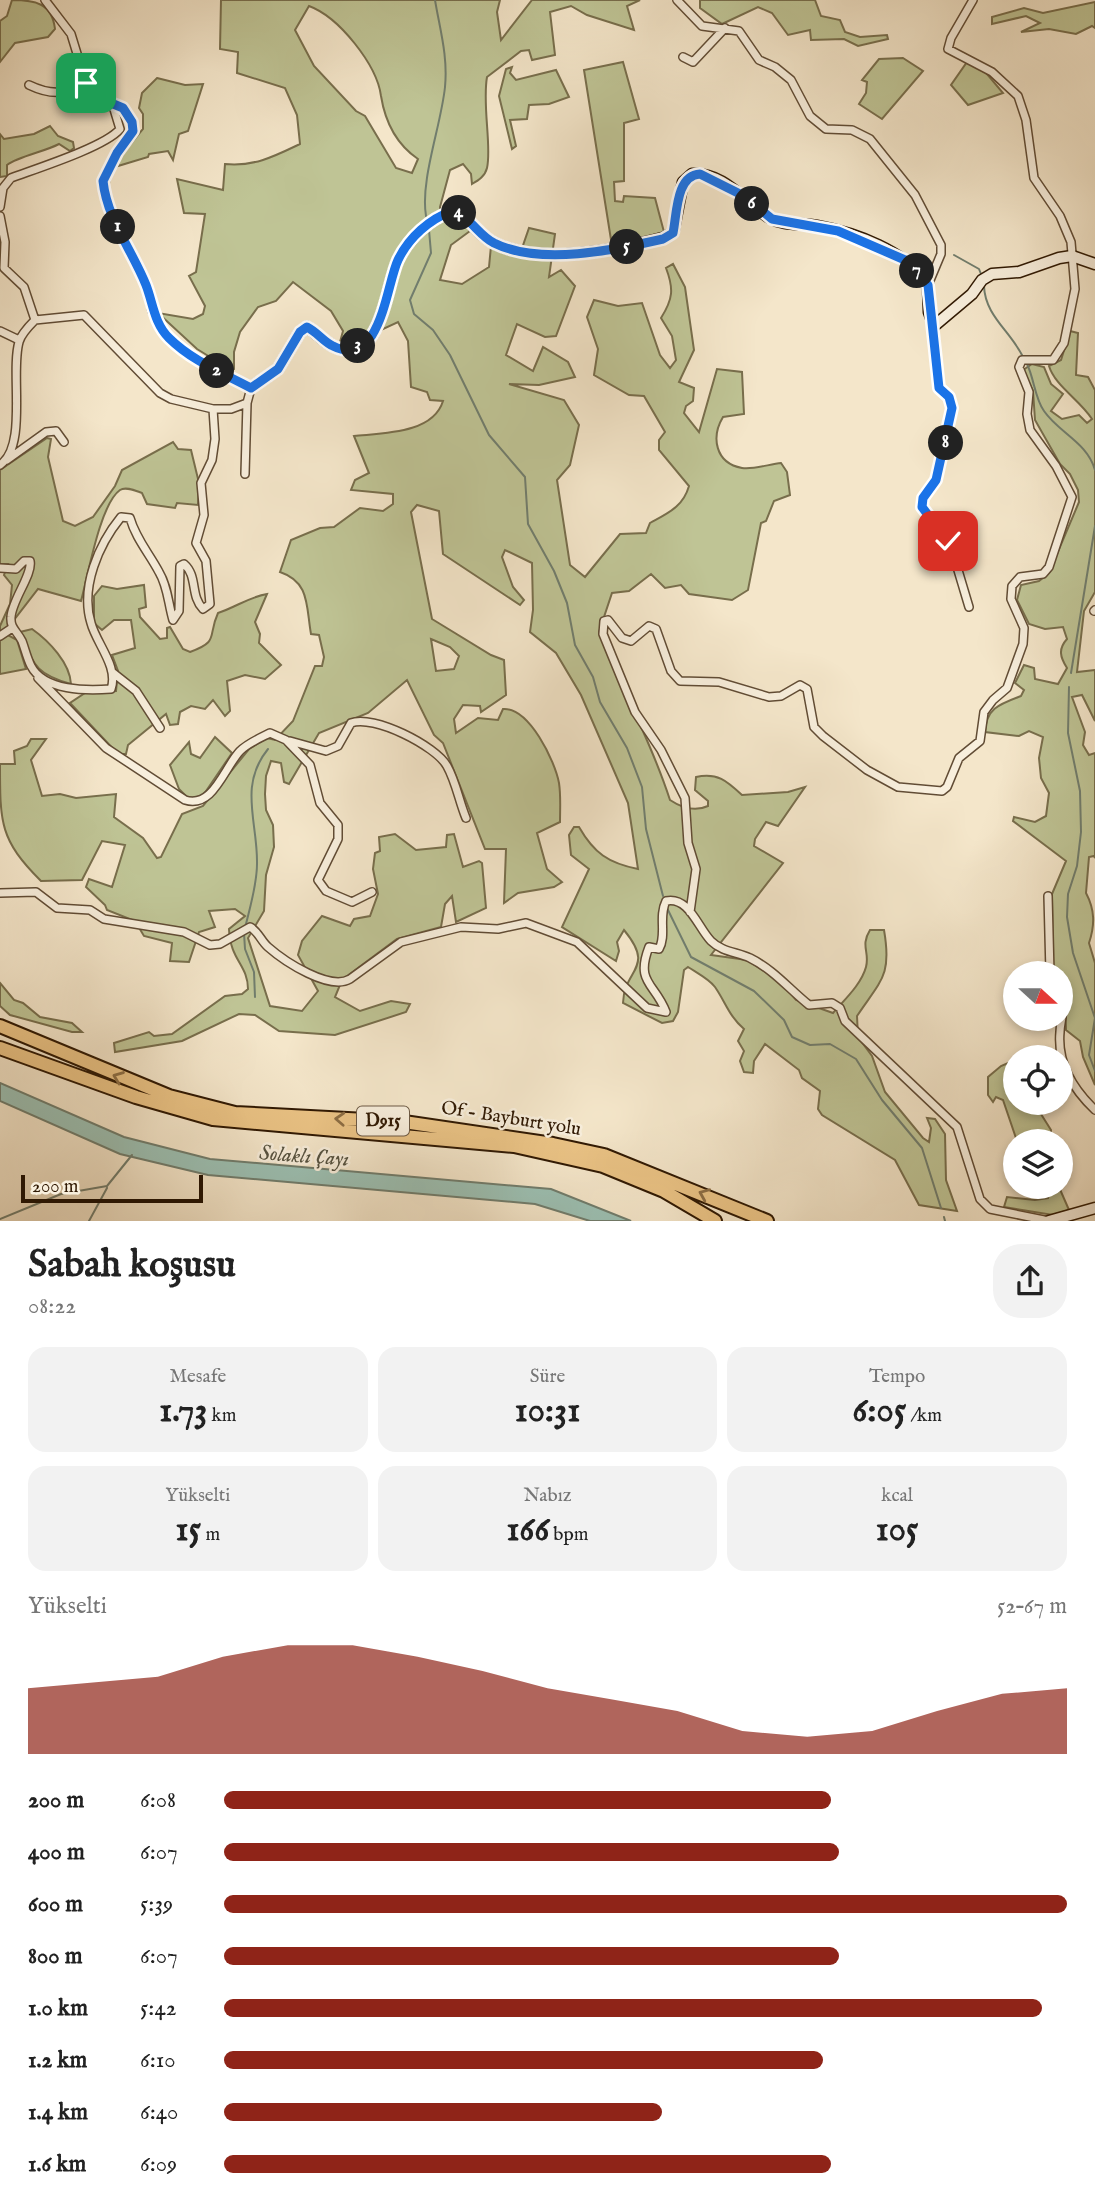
<!DOCTYPE html>
<html lang="tr">
<head>
<meta charset="utf-8">
<style>
  body { margin:0; font-family:"IM FELL English",serif; background:#f2f2f2; color:#222; height:100vh; display:flex; flex-direction:column; font-size:26px; white-space:nowrap }
  * { box-sizing:border-box; margin:0 }
  p { font-size:23px; color:#767676 }
  .icon { flex:none; width:38px; height:38px; fill:none; stroke:currentColor; stroke-width:2; stroke-linecap:round; stroke-linejoin:round }
  .map { position:relative; height:1221px; overflow:hidden }
  .sheet { display:flex; flex-direction:column; background:#fff; flex:1 }
  .sheet>* { flex:none }
  .needle { width:46px; rotate:111deg }
  .controls { position:absolute; left:1003px; top:961px; display:grid; gap:14px }
  .controls a { display:grid; place-items:center; width:70px; height:70px; border-radius:50%; background:#fff; box-shadow:0 4px 10px #0003; font-size:35px }
  .scale { position:absolute; left:21px; bottom:18px; width:182px; box-sizing:border-box; padding-left:7px; border:4px solid #301903; border-top:0; font-size:19px; line-height:24px; white-space:nowrap; color:#301903; -webkit-text-stroke:5px #f8efdd; paint-order:stroke }
  .pin { position:absolute; display:grid; place-items:center; width:60px; height:60px; color:#fff; margin:-30px; border-radius:14px; box-shadow:0 4px 10px #0006 }
  .km { position:absolute; width:35px; height:35px; margin:-18px; border-radius:50%; background:#222; color:#fff; font-size:19px; line-height:35px; text-align:center }
  .round { display:grid; place-items:center; flex:none; width:74px; height:74px; border-radius:28px; background:#f2f2f2 }
  .headline { display:flex; align-items:center; justify-content:space-between; height:119px; padding:0 28px }
  h1 { font-size:38px; font-weight:800; line-height:52px }
  .figures { display:grid; grid-template-columns:repeat(3,1fr); gap:10px; height:119px; padding:7px 28px }
  .figures div { display:grid; align-content:center; border-radius:18px; background:#f2f2f2; text-align:center }
  .figures b { font-size:35px; font-weight:800 }
  .figures small { font-size:19px; font-weight:400 }
  .figures p { font-size:19px }
  .chart { height:196px; padding:14px 28px }
  .chart p { display:flex; justify-content:space-between }
  .chart svg { width:100%; height:126px; margin-top:7px; fill:#8f2418; opacity:.7 }
  ul { padding:0 28px; list-style:none; font-size:23px }
  li { display:grid; grid-template-columns:112px 84px 1fr; align-items:center; height:52px }
  li i { height:18px; border-radius:9px; background:#8f2418 }
  .map>svg:first-child { display:block }
  .green { fill:#bfc495; stroke:#786e4c; stroke-width:2; fill-rule:evenodd }
  .water { fill:#9cc0b3; stroke:#717d6d; stroke-width:2 }
  .lines { fill:none; stroke-linecap:round; stroke-linejoin:round }
  .stream { stroke:#717d6d; stroke-width:2 }
  .street-casing { stroke:#614c35; stroke-width:10 }
  .secondary-casing { stroke:#301903; stroke-width:13 }
  .highway-casing { stroke:#301903; stroke-width:16 }
  .street { stroke:#f8efdd; stroke-width:7 }
  .secondary { stroke:#f8efdd; stroke-width:10 }
  .highway { stroke:#eac385; stroke-width:12 }
  .oneway { stroke:#8d6e44 }
  .route-casing { stroke:#fff; stroke-width:14 }
  .route { stroke:#1a73e8; stroke-width:9 }
  .labels { text-anchor:middle; dominant-baseline:central; stroke-width:5; stroke-linejoin:round; paint-order:stroke }
  .shield { fill:#f8efdd; stroke:#6c5944; stroke-width:2 }
  .shield-label { font-size:18px; font-weight:bold; fill:#301903 }
  .street-label { font-size:19px; fill:#301903; stroke:#f8efdd }
  .water-label { font-size:21px; font-style:italic; fill:#565341; stroke:#f8efdd }
</style>
</head>
<body>
<div class="map">
<svg width="1095" height="1221" viewBox="0 0 1095 1221">
  <rect width="100%" height="100%" fill="#f4e6ca"/>
  <filter id="stains"><feTurbulence type="fractalNoise" baseFrequency=".00286" numOctaves="4"/><feColorMatrix values="0 0 0 0 .2 0 0 0 0 .09 0 0 0 0 .02 0 0 0 .5 -.17"/></filter>
  <radialGradient id="worn" r=".72"><stop offset=".6" stop-color="#630" stop-opacity="0"/><stop offset="1" stop-color="#630" stop-opacity=".3"/></radialGradient>
  <!-- green -->
  <path class="green" d="M12 0C35 0 52 3 55 29L48 37 15 43 0 62V21L7 16Z
    M221 0H500L497 12 501 40 532 0H640L627 6 634 30 587 15 571 6 550 12 555 55 532 60 529 50 521 51 487 77C482 105 492 147 487 168 485 176 479 180 472 184L471 174 463 164 450 170 440 207 441 219C453 215 464 219 470 231L451 245 440 280 462 284 489 267 491 246 520 254 529 228 555 234 549 277 561 270 575 286 556 336 545 337 517 324 506 355 533 371 543 347 568 362 575 377 539 385 509 384 564 400 579 425 570 465 557 480 570 565 585 577 620 534 646 533 650 523C668 513 683 507 689 486L659 450V440L665 432 644 396 629 395 594 375 598 349 587 317 594 300 618 306 642 303 660 355 670 368 676 360 672 336 661 318C673 299 674 289 666 268L673 264 685 287 694 350 679 382 694 388 693 401 686 406 684 413 699 432 717 369 742 372 744 414 723 417C711 437 715 463 742 468 753 470 770 464 781 463L787 472 790 495 774 501 766 521 761 523 748 590 732 600 689 594 681 585 665 588 651 574 629 591 612 593 599 632C622 689 651 742 670 800 682 808 695 812 708 806V801L695 790 696 777C717 772 727 781 742 795L788 792 805 787 778 826 766 822 755 839 754 846 783 863 711 955 747 960 782 983 796 1000 833 1013C844 1000 861 985 866 967 870 952 860 946 870 930H884C892 976 881 980 857 1016L858 1037 872 1056 885 1092 923 1138 929 1142 931 1128 927 1118 935 1119 945 1134 946 1180 957 1211 919 1205 895 1160 822 1115 818 1109 820 1091 802 1078 799 1070 765 1044 754 1061 753 1073 744 1072 740 1061 744 1051 738 1041 744 1029C729 1016 726 1003 715 987 709 979 697 973 688 967L684 970 678 1012 673 1021 662 1023 623 1003C624 968 656 969 624 930L617 942 619 951 616 961 562 927 589 869 571 855 569 835 574 827H579C594 853 608 863 638 869L628 803 581 695 556 653 530 632 533 610 532 563 505 550 502 557 513 587 524 600 520 605 443 554 439 511 417 505 411 512 432 619 491 655 504 660 506 695 481 712 480 706 463 705 454 719 456 733 478 718 498 720 503 709C529 707 555 761 559 783 561 796 560 809 560 822L537 833 547 869 562 882 554 887 518 893 504 903 506 849H485L443 743 434 735 407 680 368 713 319 733 289 784 284 782 281 763 271 761 266 776 265 794 266 810 273 825 274 847 266 875 264 911 248 938 270 1006 302 1011 318 991 298 955 302 941 322 916 350 926 354 919 370 916 378 894 373 869 375 853 380 851 379 837 395 834 416 850 446 847 447 835 454 834 463 867 479 861 482 863 486 908 456 922 452 896 445 904 441 927 397 939 342 980 335 997 360 1011 391 1001 410 1004 406 1012 335 1035 279 1031 255 1015 239 1014 182 1041 115 1052 114 1043 149 1032 154 1036 172 1034 225 996 242 994 248 989C248 965 230 960 229 929L245 916 235 909 209 911 215 927 199 932 189 962 170 961 172 943 144 936 135 921 107 910 105 905 86 887 89 879 112 887 125 845 102 841 82 880 41 881C0 840 0 824 0 764H15L14 751 27 746 31 739H46L31 760 42 796 60 794 76 798 116 794 114 817 143 838 157 858 161 857 182 814 203 806 249 749 267 738 275 740 293 721 315 666H322L324 657 319 635 311 634C306 606 310 582 280 572L291 540 320 528 334 527 360 508 383 511 393 504V494L351 490 355 480 369 473 354 436C382 433 433 434 443 401L430 400 427 392 411 387 408 341 398 322 353 343 340 342 343 331 331 311 293 282 276 301 258 307 240 332 234 352V369L231 370 197 349 158 313 193 319 203 314 205 306 189 276 196 272 205 214 184 213 177 179 223 190 225 164C254 167 275 156 300 144L297 115 285 88 237 73 238 52 220 49ZM309 6C339 17 377 65 381 96 385 121 396 144 418 159L412 173 396 168 365 116 356 111 314 66 295 30ZM431 639 450 647 459 656 454 669 436 671Z
    M700 0H815L821 16 840 20 845 32 860 37 887 35 888 39 858 46 844 39 811 40 810 30 788 35 772 13 758 7 722 24 700 8Z
    M1095 2V28L1092 26 1076 34 1049 29 1021 32 1040 23 1026 16 992 24V17L1024 8 1043 13Z
    M903 58 923 71 882 119 859 104 866 93 867 82 862 80 879 59Z
    M623 62 639 119 624 123V181L614 182 615 201 623 202 624 196 655 198 664 232 612 246 584 70Z
    M967 62 982 68 1003 93 968 105 951 85Z
    M512 67 510 73 516 80 556 70 569 97 549 104 529 105 527 119 510 120 516 146 512 149 499 96 506 69Z
    M157 78 185 85 203 84 188 131 179 134 173 160 168 151 149 154 148 157 118 166 119 158 143 129V114L139 108 142 93Z
    M50 126 58 136 73 142 74 148 70 151 59 144C44 152 19 156 7 165V176L0 177V134L4 139 34 134Z
    M1070 331 1078 333 1076 375 1088 377 1095 390V592L1084 611 1077 672 1095 670V721L1082 695 1072 697 1085 732 1083 745 1089 755 1095 753V858L1094 856 1089 857 1086 893C1095 910 1095 925 1089 943L1095 963V1085L1083 1057 1080 1041 1066 1030C1066 1010 1061 993 1060 973H1053L1052 894 1066 861 1013 821 1014 817 1035 822 1046 816 1049 793 1041 778 1039 758 1043 737 1029 731 1019 736 985 732C986 708 1000 704 1021 696L1024 690 1015 683 1024 665 1034 668 1035 679 1058 684 1067 668C1060 657 1058 649 1067 639L1063 627 1045 629 1029 624 1017 600 1021 585 1039 581 1049 573 1079 502 1078 490 1070 474 1060 464 1035 420 1033 391 1023 370 1032 364 1044 367 1051 384 1063 394 1051 411 1062 419 1079 415 1087 423 1092 419C1080 400 1055 386 1049 366L1061 360Z
    M47 438 51 439 48 457 63 521 75 526 93 517 115 486 122 470 173 442 178 449 191 450 199 483 198 505 177 503 175 508 147 504 142 493C136 491 126 486 120 490 100 504 88 576 81 601L38 589 4 633 17 640 26 669 0 674V626L10 604 12 585 4 575 8 564H0V470Z
    M144 585 146 607 139 609 140 617 160 639 167 638V628L170 627 183 649 190 652C220 641 207 637 218 613 236 607 249 597 267 594L255 622 260 634 259 643 281 665 265 679 245 675 227 681 230 711 225 716 213 700 205 709 191 706 180 712 178 724 170 725 166 714 128 745 126 754H118L70 703 85 693 116 691 118 671 112 655 135 648 131 620H114L102 630 94 623V596L102 586 117 589Z
    M32 629C49 641 70 663 71 684 35 674 34 665 20 632Z
    M215 737 232 753 202 797 188 798 179 789 170 765 189 742 191 754 200 758Z
    M0 983 14 1000 23 1003 40 1017 72 1023 82 1032H72L10 1015 0 1006Z
    M1015 1060V1102L1034 1103 1051 1130V1141H1017L1003 1100 996 1097 993 1102 988 1095V1077L1001 1066Z
    M1027 1187H1059L1069 1210 1053 1215 1004 1207 1007 1197 1035 1200 1048 1198 1050 1189 1031 1192Z"/>
  <!-- water -->
  <path class="water" d="M0 1083 124 1137 210 1159 551 1189 631 1221H590L535 1204 208 1175 120 1154 0 1101Z"/>
  <g class="lines">
    <!-- stream -->
    <path class="stream" d="M426 216C420 180 441 126 445 87 448 56 440 30 435 0
      M429 230 431 253 410 300 414 314 433 330 450 355 489 435 525 477 528 524 554 571 567 603 575 645 593 677 600 702 627 748 642 787 646 829 663 896
      M954 255 979 269 981 274
      M984 286C985 315 1009 330 1022 355
      M1027 364C1034 378 1035 399 1044 411 1059 433 1087 442 1095 470
      M1071 673 1095 526
      M1069 687 1068 733 1080 791 1081 832 1077 866 1068 894 1067 917 1073 953 1095 1018 1089 1055 1095 1071
      M667 908 691 957 754 991 784 1020 792 1037 810 1045 830 1044 856 1059 882 1100 922 1148 941 1208
      M245 928C250 907 257 885 257 864 258 822 238 786 268 749
      M244 933 245 949 254 972 255 997
      M944 1217 945 1221
      M0 1219 61 1194 107 1186 132 1155
      M89 1221 107 1188"/>
    <defs>
      <path id="street" d="M677 0 702 26 739 31 759 60 775 67 791 80 810 116 826 129 852 130 870 139 915 195 941 245V254L928 285
        M683 57 693 62 725 28
        M29 85C50 95 65 95 86 83
        M111 103C124 108 132 116 133 131 121 155 101 167 105 197L147 287 152 311 168 337 198 361 251 388 247 403 231 409H213
        M0 207 3 188 11 178C35 169 105 147 120 129L110 96 86 83 71 34 45 0
        M0 216 5 242 4 268 24 287 35 320
        M934 326 939 388 949 397 952 408 936 480 923 498 922 507 949 540 969 607
        M0 331 19 340
        M7 460 46 432 56 431 64 442
        M0 465C28 446 10 373 19 342 21 334 29 326 35 320L84 315 160 393 171 399 213 409 215 439 212 460 201 483 204 515 196 543 206 561 210 604 203 609C190 596 198 576 184 564L180 566 179 611 173 620C168 603 168 587 159 572 149 553 136 539 130 518L121 517C99 544 80 587 91 623 96 643 119 667 111 689 87 691 44 691 31 666 27 658 25 649 22 641 17 631 10 628 11 617 12 600 33 574 30 561H24L16 569 0 568
        M245 474 247 403
        M1094 611 1095 610
        M0 636 12 628
        M112 672 136 691 160 728
        M38 678 106 748 185 800C213 809 224 768 240 751 248 743 260 738 270 733L286 740 310 765 320 803 338 825V839L318 880 326 891 352 902 372 892
        M290 741 326 751 338 746 351 723C373 714 436 746 447 766 456 782 459 801 466 818
        M0 893 36 892 57 908 90 910 104 919 184 932 210 945 220 944 250 927C258 931 261 941 268 947 285 962 330 991 350 979L401 942 461 927 498 929 526 923 577 942 647 1008 666 1012C655 983 635 983 649 947L659 949C667 935 658 917 666 901 689 896 698 928 711 941 722 952 737 952 750 958 774 970 789 989 809 1005L832 1003 840 1008 845 1021 957 1127 980 1199 990 1209 1049 1221
        M1048 896 1050 973
        M690 912 696 869 688 843 685 798 661 750 635 712 603 634 604 621 608 620 622 638 631 641 649 626 656 629 671 671 680 681 719 682 769 697 781 696 800 685 807 689 814 727 823 736 867 770 898 787 942 791 947 787 959 758 980 741 984 712 993 700 1007 688 1023 644 1024 628 1011 599 1012 586 1020 577 1043 574 1049 567 1072 497 1056 466 1030 430 1027 414 1029 392 1019 367 1022 360H1053L1064 343 1075 289 1071 242 1060 216 1034 178 1026 120 1018 96 992 72 948 49 951 38 973 0
        M1060 1005C1065 1014 1060 1022 1060 1032 1057 1064 1073 1089 1095 1110"/>
      <path id="secondary" d="M251 388 278 369 300 332 307 327C316 332 324 342 333 346 381 370 386 285 398 260 409 238 430 219 452 211 471 217 476 234 494 243 540 266 615 250 663 238L673 233 683 182 692 174C724 172 745 203 770 218 784 226 801 223 817 226 855 233 906 251 928 285L929 312 934 326 972 294 982 280 992 274 1019 272 1059 258 1072 256 1095 264
        M1049 1221 1095 1208"/>
      <path id="highway" d="M0 1026 169 1096 235 1113 404 1122 553 1144 604 1155 767 1221
        M0 1048 136 1097 213 1119 514 1146 603 1166 664 1191 715 1221"/>
    </defs>
    <!-- street casing -->
    <use href="#street" class="street-casing"/>
    <!-- secondary casing -->
    <use href="#secondary" class="secondary-casing"/>
    <!-- highway casing -->
    <use href="#highway" class="highway-casing"/>
    <!-- street -->
    <use href="#street" class="street"/>
    <!-- secondary -->
    <use href="#secondary" class="secondary"/>
    <!-- highway -->
    <use href="#highway" class="highway"/>
  </g>
  <!-- one-way arrows -->
  <defs><path id="oneway-chevron" d="M-2-3.5L2.5 0L-2 3.5" fill="none" stroke-width="1.6" stroke-linecap="round" stroke-linejoin="round" transform="scale(1.75)"/></defs>
  <g class="oneway">
    <use href="#oneway-chevron" transform="translate(118 1077) rotate(-159)"/>
    <use href="#oneway-chevron" transform="translate(340 1119) rotate(-177)"/>
    <use href="#oneway-chevron" transform="translate(704 1194) rotate(-157)"/>
  </g>
  <g class="lines">
    <defs>
      <path id="route" d="M86 83 106 93 111 103 123 108 132 122 133 131 117 153 103 181C107 219 132 250 146 285 153 303 154 323 169 338 192 361 223 373 251 388L278 369 300 332 307 327C317 332 324 342 333 346 381 370 386 285 398 260 409 237 430 219 452 211 471 217 477 234 494 243 540 266 615 250 663 239L673 233C677 214 676 175 700 174L744 196 772 219 838 231 905 260 928 285 939 388 949 397 952 408 936 480 923 498 922 507 948 541"/>
    </defs>
    <!-- route casing -->
    <use href="#route" class="route-casing"/>
    <!-- route -->
    <use href="#route" class="route"/>
  </g>
  <g class="labels">
    <!-- shield labels -->
    <rect class="shield" x="357" y="1106.5" width="52" height="29" rx="5"/>
    <g class="shield-label">
      <text x="383" y="1121">D915</text>
    </g>
    <!-- street labels -->
    <g class="street-label">
      <text transform="translate(511 1119) rotate(9)">Of - Bayburt yolu</text>
    </g>
    <!-- water labels -->
    <g class="water-label">
      <text transform="translate(304 1157) rotate(4)">Solaklı Çayı</text>
    </g>
  </g>
  <rect width="100%" height="100%" filter="url(#stains)"/>
  <rect width="100%" height="100%" fill="url(#worn)"/>
</svg>
<div class="controls">
<a><svg class="needle" viewBox="-14 -14 28 28"><path d="M0-13l5 13h-10z" fill="#e53935"/><path d="M0 13l5-13h-10z" fill="#767676"/></svg></a>
<a><svg class="icon" aria-label="locate" viewBox="0 0 24 24"><circle cx="12" cy="12" r="6"/><path d="M12 2v4M12 18v4M2 12h4M18 12h4"/></svg></a>
<a><svg class="icon" aria-label="layers" viewBox="0 0 24 24"><path d="M12 4l9 5-9 5-9-5zM3 14l9 5 9-5"/></svg></a>
</div>
<div class="scale">200 m</div>
<div class="pin" style="left:86px;top:83px;background:#1e9e55"><svg class="icon" aria-label="arrive" viewBox="0 0 24 24"><path d="M6 21V4h12l-3 4 3 4H6"/></svg></div>
<div class="pin" style="left:948px;top:541px;background:#d93025"><svg class="icon" aria-label="check" viewBox="0 0 24 24"><path d="M5 12l5 5 9-10"/></svg></div>
<b class="km" style="left:118px;top:227px">1</b>
<b class="km" style="left:217px;top:371px">2</b>
<b class="km" style="left:358px;top:346px">3</b>
<b class="km" style="left:459px;top:213px">4</b>
<b class="km" style="left:627px;top:247px">5</b>
<b class="km" style="left:752px;top:204px">6</b>
<b class="km" style="left:917px;top:271px">7</b>
<b class="km" style="left:946px;top:443px">8</b>
</div>
<section class="sheet">
<div class="headline"><div><h1>Sabah koşusu</h1><p>08:22</p></div><a class="round"><svg class="icon" aria-label="share" viewBox="0 0 24 24"><path d="M12 15V3M7 8l5-5 5 5M5 13v7h14v-7"/></svg></a></div>
<div class="figures">
<div><p>Mesafe</p><b>1.73<small> km</small></b></div>
<div><p>Süre</p><b>10:31</b></div>
<div><p>Tempo</p><b>6:05<small> /km</small></b></div>
</div>
<div class="figures">
<div><p>Yükselti</p><b>15<small> m</small></b></div>
<div><p>Nabız</p><b>166<small> bpm</small></b></div>
<div><p>kcal</p><b>105</b></div>
</div>
<div class="chart"><p><span>Yükselti</span>52–67 m</p>
<svg viewBox="0 0 160 44" preserveAspectRatio="none"><path d="M0 44V21L10 19L20 17L30 10L40 6L50 6L60 10L70 15L80 21L90 25L100 29L110 36L120 38L130 36L140 29L150 23L160 21V44z"/></svg>
</div>
<ul>
<li><b>200 m</b>6:08<i style="width:72%"></i></li>
<li><b>400 m</b>6:07<i style="width:73%"></i></li>
<li><b>600 m</b>5:39<i style="width:100%"></i></li>
<li><b>800 m</b>6:07<i style="width:73%"></i></li>
<li><b>1.0 km</b>5:42<i style="width:97%"></i></li>
<li><b>1.2 km</b>6:10<i style="width:71%"></i></li>
<li><b>1.4 km</b>6:40<i style="width:52%"></i></li>
<li><b>1.6 km</b>6:09<i style="width:72%"></i></li>
</ul>
</section>
</body>
</html>
